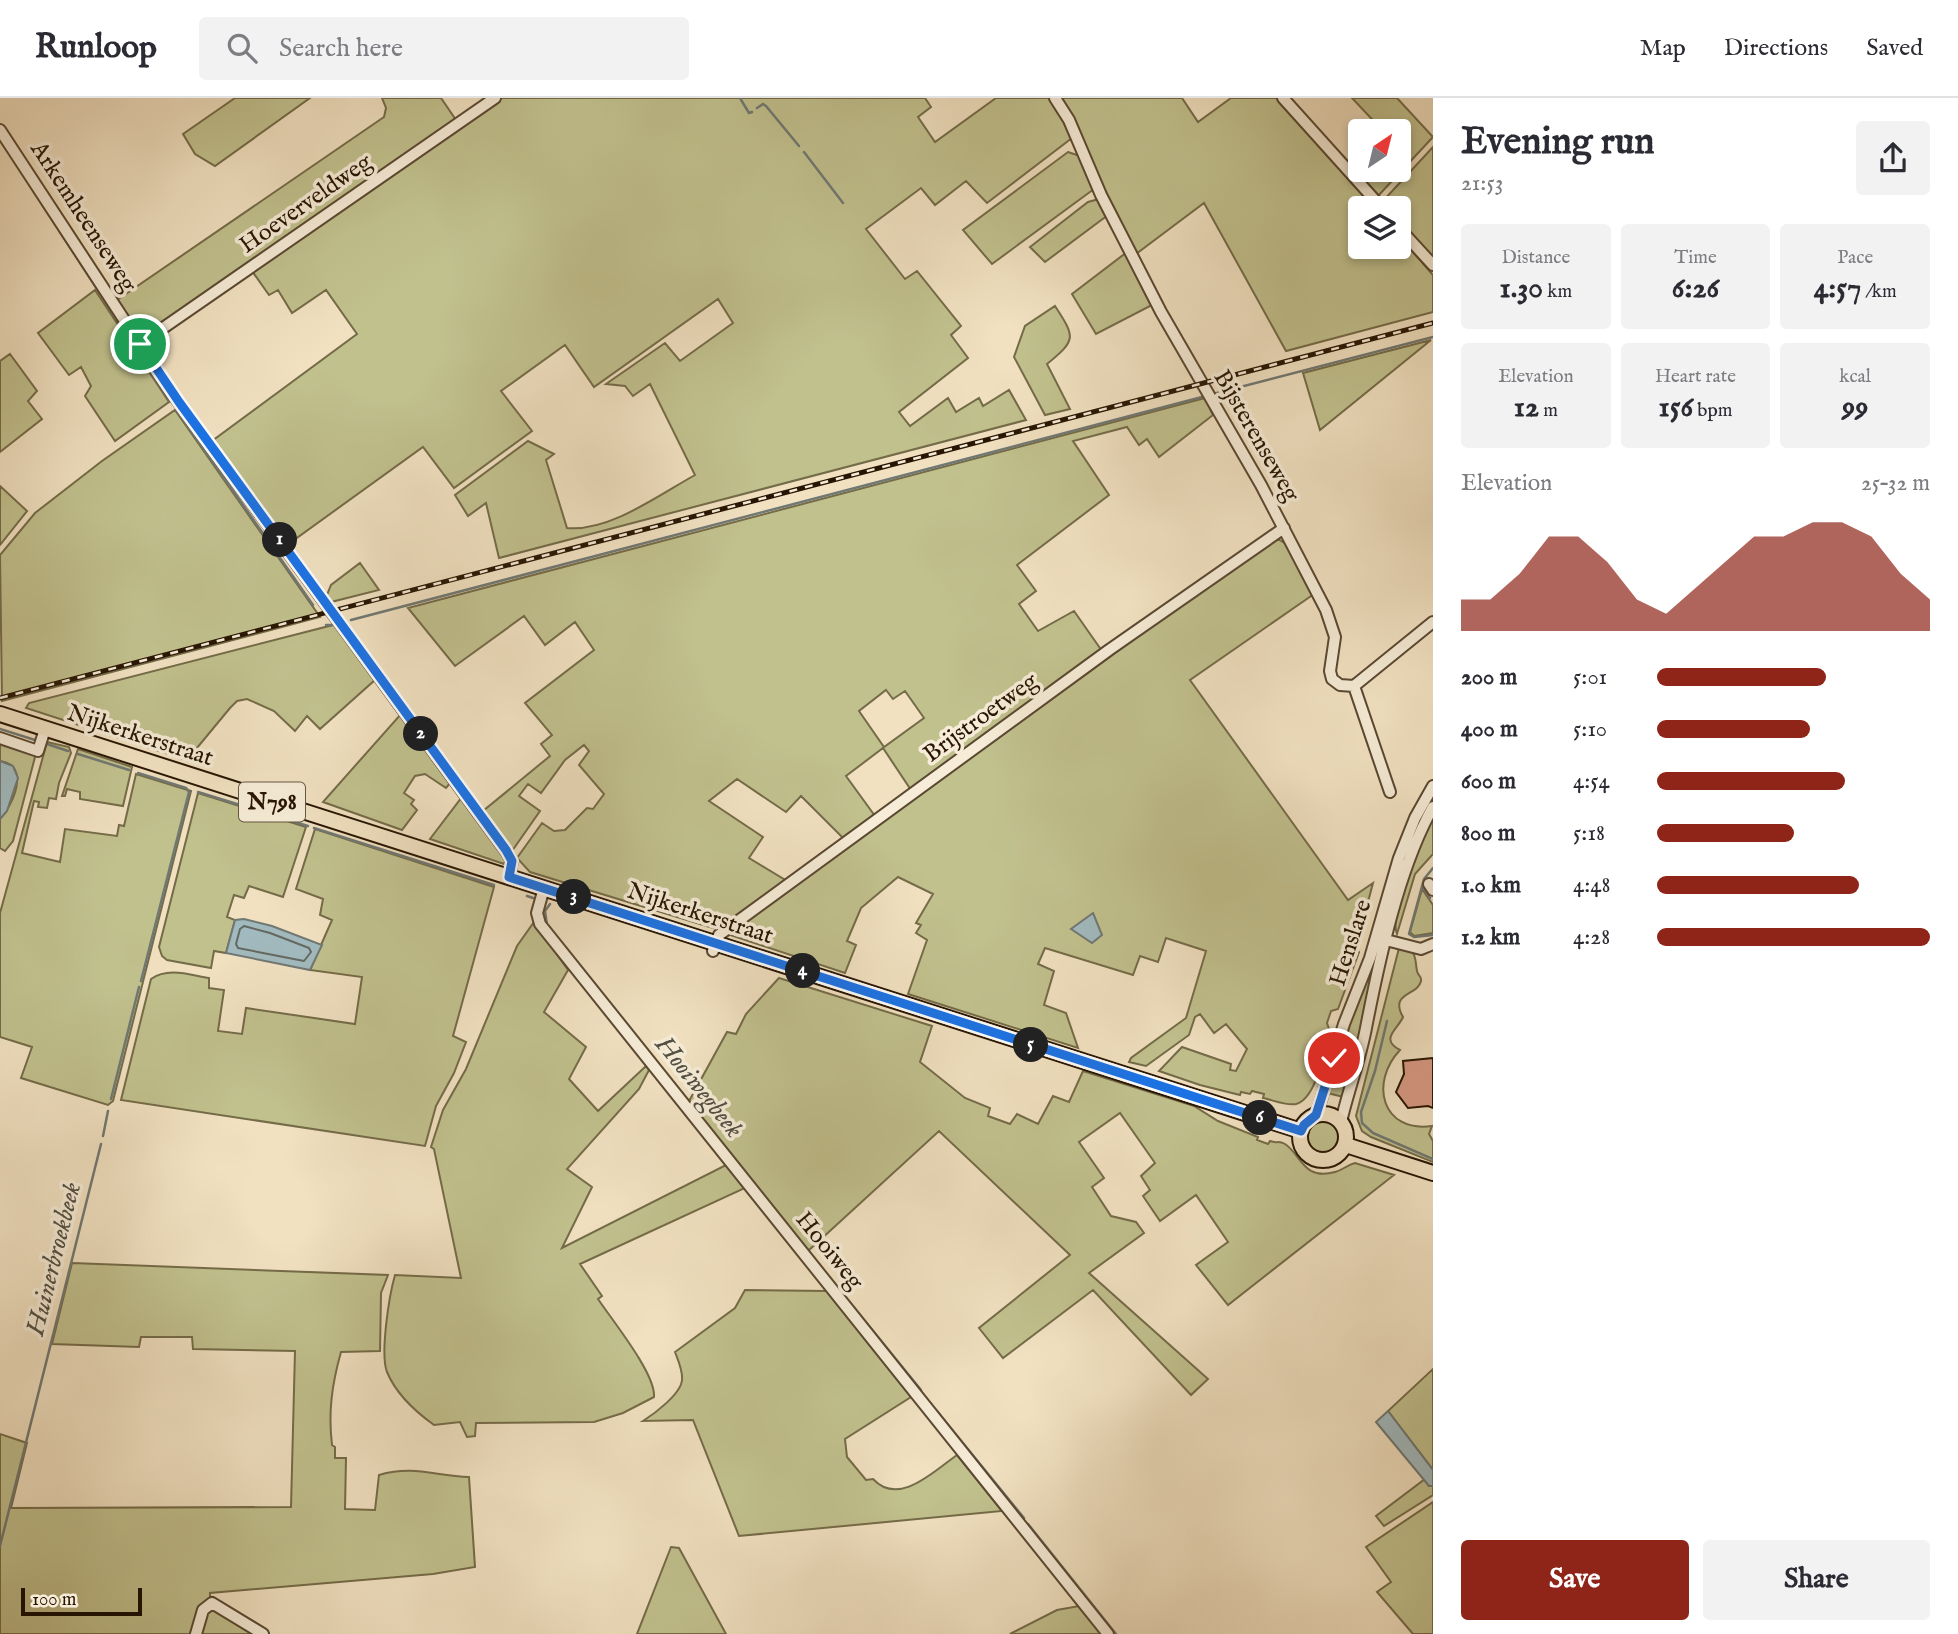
<!DOCTYPE html>
<html lang="en">
<head>
<meta charset="utf-8">
<style>
  body { margin:0; font-family:"IM FELL English",serif; background:#f2f2f3; color:#2b2b33; height:100vh; display:flex; flex-direction:column; font-size:26px; white-space:nowrap }
  * { box-sizing:border-box; margin:0 }
  p { font-size:23px; color:#7c7c81 }
  .icon { flex:none; width:38px; height:38px; fill:none; stroke:currentColor; stroke-width:2; stroke-linecap:round; stroke-linejoin:round }
  .map { position:relative; flex:1; overflow:hidden }
  .details { display:flex; flex-direction:column; background:#fff; width:525px }
  .details>* { flex:none }
  .needle { width:46px; rotate:35deg }
  .controls { position:absolute; left:1348px; top:21px; display:grid; gap:14px }
  .controls a { display:grid; place-items:center; width:63px; height:63px; border-radius:7px; background:#fff; box-shadow:0 4px 10px #0003; font-size:35px }
  .scale { position:absolute; left:21px; bottom:18px; width:121px; box-sizing:border-box; padding-left:7px; border:4px solid #271502; border-top:0; font-size:19px; line-height:24px; white-space:nowrap; color:#271502; -webkit-text-stroke:5px #f6ecd7; paint-order:stroke }
  .pin { position:absolute; display:grid; place-items:center; width:60px; height:60px; color:#fff; margin:-30px; border:4px solid #fff; border-radius:50%; box-shadow:0 2px 7px #0007 }
  .km { position:absolute; width:35px; height:35px; margin:-18px; border-radius:50%; background:#222; color:#fff; font-size:19px; line-height:35px; text-align:center }
  .round { display:grid; place-items:center; flex:none; width:74px; height:74px; border-radius:7px; background:#f2f2f3 }
  .headline { display:flex; align-items:center; justify-content:space-between; height:119px; padding:0 28px }
  h1 { font-size:38px; font-weight:700; line-height:52px }
  .metrics { display:grid; grid-template-columns:repeat(3,1fr); gap:10px; height:119px; padding:7px 28px }
  .metrics div { display:grid; align-content:center; border-radius:7px; background:#f2f2f3; text-align:center }
  .metrics b { font-size:30px; font-weight:700 }
  .metrics small { font-size:19px; font-weight:400 }
  .metrics p { font-size:19px }
  .chart { height:196px; padding:14px 28px }
  .chart p { display:flex; justify-content:space-between }
  .chart svg { width:100%; height:126px; margin-top:7px; fill:#8f2418; opacity:.7 }
  .button { display:flex; gap:14px; margin-top:auto; padding:14px 28px }
  .button a { flex:1; height:80px; border-radius:7px; background:#8f2418; color:#fff; font-size:28px; font-weight:700; line-height:80px; text-align:center }
  .button a+a { background:#f2f2f3; color:#2b2b33 }
  ul { padding:0 28px; list-style:none; font-size:23px }
  li { display:grid; grid-template-columns:112px 84px 1fr; align-items:center; height:52px }
  li i { height:18px; border-radius:9px; background:#8f2418 }
  header { display:flex; align-items:center; gap:42px; box-sizing:border-box; height:98px; padding:0 35px; background:#fff; border-bottom:2px solid #e1e1e2 }
  header strong { font-size:33px }
  nav { display:flex; gap:38px; margin-inline-start:auto; font-size:24px }
  .search { width:490px; height:63px; background:#f2f2f3; display:flex; align-items:center; gap:18px; box-sizing:border-box; padding:0 24px; border-radius:7px; color:#7c7c81; font-size:26px }
  main { display:flex; flex:1; min-height:0 }
  .map>svg:first-child { display:block }
  .green { fill:#c1c18e; stroke:#746b48; stroke-width:2; fill-rule:evenodd }
  .water { fill:#a1babf; stroke:#707873; stroke-width:2 }
  .lines { fill:none; stroke-linecap:round; stroke-linejoin:round }
  .shore { stroke:#646860; stroke-width:2 }
  .stream { stroke:#707873; stroke-width:2.5 }
  .building { fill:#d79a84; stroke:#271502; stroke-width:2 }
  .minor-casing { stroke:#5a4832; stroke-width:14 }
  .major-casing { stroke:#271502; stroke-width:18 }
  .minor { stroke:#f6ecd7; stroke-width:10 }
  .major { stroke:#f1e1c1; stroke-width:14 }
  .rail-casing { stroke:#271502; stroke-width:5 }
  .rail { stroke:#f6ecd7; stroke-width:2.5; stroke-dasharray:8; stroke-linecap:butt }
  .route-casing { stroke:#fff; stroke-width:14 }
  .route { stroke:#1a73e8; stroke-width:9 }
  .labels { text-anchor:middle; dominant-baseline:central; stroke-width:7; stroke-linejoin:round; paint-order:stroke }
  .shield { fill:#f6ecd7; stroke:#655642; stroke-width:2 }
  .shield-label { font-size:23px; font-weight:bold; fill:#271502 }
  .street-label { font-size:24px; fill:#271502; stroke:#f6ecd7 }
  .water-label { font-size:26px; font-style:italic; fill:#524f44; stroke:#f6ecd7 }
</style>
</head>
<body>
<header>
<strong>Runloop</strong>
<div class="search"><svg class="icon" aria-label="search" viewBox="0 0 24 24"><circle cx="10" cy="10" r="6"/><path d="M15 15l6 6"/></svg>Search here</div>
<nav><a>Map</a><a>Directions</a><a>Saved</a></nav>
</header>
<main>
<div class="map">
<svg width="1433" height="1536" viewBox="0 0 1433 1536">
  <rect width="100%" height="100%" fill="#f1e1c1"/>
  <filter id="stains"><feTurbulence type="fractalNoise" baseFrequency=".00286" numOctaves="4"/><feColorMatrix values="0 0 0 0 .2 0 0 0 0 .09 0 0 0 0 .02 0 0 0 .5 -.17"/></filter>
  <radialGradient id="worn" r=".72"><stop offset=".6" stop-color="#630" stop-opacity="0"/><stop offset="1" stop-color="#630" stop-opacity=".3"/></radialGradient>
  <!-- green -->
  <path class="green" d="M235 0H310L215 68 195 56 183 36Z
    M382 0H441L456 22 141 239 117 202 384 19 386 10Z
    M501 0H925L931 9 918 19 935 44 996 0H1051L1072 40 987 105 966 83 935 107 921 90 866 131 905 181 917 173 961 228 951 237 968 260 899 314 910 328 948 300 956 314 979 300 983 308 1009 292 1026 322 499 460 486 405 468 418 455 397 528 343 554 356 546 362 567 430C609 434 659 397 695 377L650 286 633 298 625 288 606 286 665 245 680 263 733 225 718 201 594 289 565 247 501 293 532 333 454 390 423 349 287 447 212 343 357 236 326 192 292 215 278 192 269 197 252 173Z
    M1060 0H1182L1198 24 1231 0H1276L1375 110H1360V149H1398V137L1433 177V214L1286 253 1204 105 1136 156 1102 92Z
    M1352 0H1397L1433 39 1378 98 1358 77 1363 72H1398V33H1383Z
    M1433 49V160L1398 121V110H1388L1382 104Z
    M1068 54 1080 58 1094 91 992 166 963 132Z
    M1099 101 1108 117 1045 164 1030 149 1088 104Z
    M1127 154 1152 207 1096 236 1072 196Z
    M95 192 169 304 115 343 85 298 91 288 81 269 69 277 38 235Z
    M1055 208C1076 240 1076 242 1047 266L1070 311 1045 317 1014 259 1025 228Z
    M1431 242 1320 332 1303 275Z
    M10 256 37 293 28 303 42 321 0 354V263Z
    M1205 300 1213 317 1159 359 1147 341 1139 347 1127 329 1073 343 1109 397 1017 467 1036 493 1019 506 1038 533 1074 513 1102 553 911 692 883 650 846 678 875 718 844 741 801 698 786 714 737 681 709 703 763 739 749 760 787 783 716 831 530 774 517 760 542 725 554 733 565 732 587 710 593 711 604 696 579 667 589 653 584 647 565 662 541 695 528 686 519 698 540 713 512 753 483 713 550 658 541 646 552 637 525 605 594 552 575 524 545 547 524 518 455 568 408 510ZM886 592 893 601 905 593 924 620 884 649 859 613Z
    M175 312 320 519 2 603 0 457 35 415 102 363Z
    M0 388 27 413 0 447Z
    M1278 441 1286 446 1314 496 1190 582 1348 802 1373 785 1356 849 1359 854 1338 911 1331 913 1327 925 1330 934C1324 954 1316 1001 1296 1006 1286 1008 1273 1002 1263 1000L1264 996 1252 993 1250 996 1241 994 1240 997 1200 987 1159 973 1182 949 1231 966 1230 972 1236 973 1247 951 1226 926 1214 935 1200 916 1195 919 1189 937 1146 968 1129 964 1131 960 1186 920 1206 853 1166 840 1158 864 1140 858 1133 877 1045 850 1038 866 1054 873 1044 907 1066 915 1078 950 908 896 927 842 916 835 921 827 916 825 933 796 898 779 861 810 847 843 856 847 845 875 727 836 1184 505Z
    M360 465 379 492 331 504 327 497 331 487Z
    M337 526 376 581 320 631 307 618 295 633 274 613 247 601 237 603 230 610 187 662 26 610 29 605Z
    M401 616 451 684 446 690 425 676 415 678 404 695 414 702 411 706 417 712 402 732 323 704Z
    M0 643 35 656V659L13 743 5 753 0 750V721C13 707 31 667 0 663Z
    M47 644 69 649 71 655 59 685 56 701 49 700 47 710 38 709 39 704 34 703 22 755 60 764 65 731 117 738 119 727 124 728 136 676 191 693 113 1003 108 1007 21 980 32 949 0 939V815Z
    M78 651 132 669 123 708 80 701V694L67 691 65 698H62Z
    M198 695 306 729 283 799 249 788 244 800 234 797 227 819 235 822 226 855 214 853 211 870 167 862 162 858 159 849Z
    M462 699 506 761 504 766 430 741Z
    M1433 715V756L1415 776 1397 836C1388 816 1423 737 1433 715Z
    M315 731 494 789 453 938 466 944 454 975 436 1008 425 1048 121 1002 151 881C168 869 190 877 209 880V890L224 892 218 933 242 936 246 910 355 926 362 879 310 872 332 822 320 817 323 801 296 791Z
    M1422 791 1433 807V835L1414 838 1410 834Z
    M534 824 568 872 544 914 586 949 569 981 598 1013 646 968 649 972 639 991 567 1071 592 1089 562 1150 726 1067 745 1090 580 1166 602 1198 598 1201C612 1222 656 1276 654 1299L623 1315 594 1324 476 1325 475 1338 467 1339 460 1324 434 1327C416 1314 396 1296 387 1274 380 1256 389 1198 395 1177L461 1180 434 1051 431 1049 443 1012 466 971 517 848Z
    M1399 850 1411 851C1417 860 1415 863 1417 873 1418 878 1422 878 1421 883 1418 898 1389 894 1403 919 1398 931 1379 941 1400 952 1369 985 1382 1035 1432 1028L1429 1036 1433 1043V1064L1371 1039 1362 1033 1356 1018Z
    M1372 863 1377 865 1344 999 1327 995 1339 952Z
    M779 880 932 928 920 964 965 1000 990 1010 988 1018 1010 1026 1017 1016 1038 1026 1053 998 1069 1004 1083 973 1194 1008 1218 1023 1258 1039 1257 1042 1268 1046 1270 1043C1277 1046 1278 1042 1285 1046 1301 1056 1303 1083 1335 1074 1343 1072 1347 1067 1355 1065L1394 1077 1228 1207 1196 1167 1228 1144 1196 1097 1160 1123 1143 1098 1150 1092 1141 1078 1155 1065 1120 1015 1079 1044 1104 1080 1092 1089 1111 1118 1136 1124 1144 1135 1089 1175 1208 1281 1191 1297 1093 1192 1003 1260 979 1230 1070 1157 939 1033 808 1153 688 1005 727 934 736 936 746 916Z
    M1307 1040a17 17 0 1 1 34 0a17 17 0 1 1-34 0Z
    M72 1165 388 1177 381 1195 380 1253 341 1254C332 1286 328 1314 332 1347L335 1349V1360H346L345 1411 375 1412 379 1377C414 1367 435 1378 469 1379L475 1469 433 1476 210 1495V1503L193 1536H0V1336L27 1345 11 1410 291 1409 295 1253 193 1251 192 1239H141L139 1249 52 1246Z
    M745 1192 827 1193 911 1299 845 1341 847 1359 866 1382 873 1381C899 1409 934 1373 957 1357L1002 1413 739 1438 693 1322 643 1323C654 1316 681 1296 682 1282 683 1273 678 1262 675 1254L735 1210Z
    M1433 1271V1372L1388 1313Z
    M1425 1381 1429 1388H1433V1397L1384 1428 1376 1418Z
    M1433 1404V1536H1413L1377 1494 1391 1484 1366 1449Z
    M671 1449 679 1450 726 1536H637Z
    M1079 1508 1101 1536H1010L1057 1512Z
    M210 1509 258 1536H199Z"/>
  <!-- water -->
  <path class="water" d="M0 663 13 668 18 680 7 713 0 721Z
    M1093 815 1102 837 1092 845 1071 831Z
    M244 821 272 828 322 847 310 872 226 855 235 822Z
    M1388 1313 1433 1372V1388H1429L1376 1324Z"/>
  <g class="lines">
    <!-- shore -->
    <path class="shore" d="M244 828 270 835 309 850 311 854 304 863 238 850 236 846 240 831Z"/>
    <!-- stream -->
    <path class="stream" d="M740 0 749 15 752 14
      M757 10 763 6 766 8 799 48
      M0 42 16 65
      M804 54 843 105
      M42 106 170 303
      M1213 296 1433 239
      M176 311 313 507
      M351 522 1202 299
      M326 527H333
      M0 631 35 642
      M47 646 68 653
      M78 656 129 672
      M138 675 186 690
      M198 694 308 728
      M314 730 494 787
      M1433 770 1424 781 1409 836 1414 839 1433 837
      M1422 789 1430 800
      M527 798 533 800
      M547 827 545 813 550 806
      M141 883 189 694 187 691
      M1387 923 1375 973 1361 1014 1362 1025 1373 1035 1433 1061
      M111 1001 139 889
      M103 1038 108 1013
      M722 1045 838 1190
      M843 1196 921 1292
      M936 1312 1024 1420
      M1028 1426 1116 1536
      M0 1448 101 1046"/>
  </g>
  <!-- building -->
  <path class="building" d="M1433 960V1010L1428 1008 1408 1010 1396 994 1404 976 1403 963Z"/>
  <g class="lines">
    <defs>
      <path id="minor" d="M1055 0 1069 22 1101 97 1161 214 1261 387 1326 512 1335 539 1330 573 1332 581 1340 587 1354 588
        M1283 0 1382 110
        M0 32 172 295 506 753 512 763 509 779
        M1398 129 1433 167
        M140 246 495 0
        M1354 588 1390 694
        M1354 588 1433 524
        M0 640 38 653 45 631
        M1429 786 1433 792
        M544 790 537 815 540 826 1108 1536
        M1382 841 1421 851 1433 846
        M713 853 719 837 1109 552 1284 430
        M1316 1018 1344 926 1370 860 1399 760 1415 720 1433 688
        M1341 1024C1348 993 1360 962 1366 930 1379 863 1399 769 1433 709
        M196 1536 203 1512 212 1505 263 1536"/>
      <path id="major" d="M0 616 1301 1033
        M1300 1039a23 23 0 1 1 46 0a23 23 0 1 1-46 0Z
        M1346 1047 1433 1075"/>
    </defs>
    <!-- minor casing -->
    <use href="#minor" class="minor-casing"/>
    <!-- major casing -->
    <use href="#major" class="major-casing"/>
    <!-- minor -->
    <use href="#minor" class="minor"/>
    <!-- major -->
    <use href="#major" class="major"/>
    <defs>
      <path id="rail" d="M0 600 1433 225"/>
    </defs>
    <!-- rail casing -->
    <use href="#rail" class="rail-casing"/>
    <!-- rail -->
    <use href="#rail" class="rail"/>
  </g>
  <g class="lines">
    <defs>
      <path id="route" d="M140 246 179 304 506 752 512 763 509 779 1301 1033 1304 1027 1316 1017 1334 960"/>
    </defs>
    <!-- route casing -->
    <use href="#route" class="route-casing"/>
    <!-- route -->
    <use href="#route" class="route"/>
  </g>
  <g class="labels">
    <!-- shield labels -->
    <rect class="shield" x="239" y="684.5" width="66" height="39" rx="5"/>
    <g class="shield-label">
      <text x="272" y="704">N798</text>
    </g>
    <!-- street labels -->
    <g class="street-label">
      <text transform="translate(306 106) rotate(-35)">Hoeverveldweg</text>
      <text transform="translate(83 119) rotate(57)">Arkemheenseweg</text>
      <text transform="translate(1256 338) rotate(60)">Bijsterenseweg</text>
      <text transform="translate(981 620) rotate(-36)">Brijstroetweg</text>
      <text transform="translate(140 638) rotate(18)">Nijkerkerstraat</text>
      <text transform="translate(700 816) rotate(18)">Nijkerkerstraat</text>
      <text transform="translate(1351 845) rotate(-72)">Henslare</text>
      <text transform="translate(829 1153) rotate(51)">Hooiweg</text>
    </g>
    <!-- water labels -->
    <g class="water-label">
      <text transform="translate(699 989) rotate(51)">Hooiwegbeek</text>
      <text transform="translate(54 1161) rotate(-76)">Huinerbroekbeek</text>
    </g>
  </g>
  <rect width="100%" height="100%" filter="url(#stains)"/>
  <rect width="100%" height="100%" fill="url(#worn)"/>
</svg>
<div class="controls">
<a><svg class="needle" viewBox="-14 -14 28 28"><path d="M0-13l5 13h-10z" fill="#e53935"/><path d="M0 13l5-13h-10z" fill="#7c7c81"/></svg></a>
<a><svg class="icon" aria-label="layers" viewBox="0 0 24 24"><path d="M12 4l9 5-9 5-9-5zM3 14l9 5 9-5"/></svg></a>
</div>
<div class="scale">100 m</div>
<div class="pin" style="left:140px;top:246px;background:#1e9e55"><svg class="icon" aria-label="arrive" viewBox="0 0 24 24"><path d="M6 21V4h12l-3 4 3 4H6"/></svg></div>
<div class="pin" style="left:1334px;top:960px;background:#d93025"><svg class="icon" aria-label="check" viewBox="0 0 24 24"><path d="M5 12l5 5 9-10"/></svg></div>
<b class="km" style="left:280px;top:442px">1</b>
<b class="km" style="left:421px;top:636px">2</b>
<b class="km" style="left:574px;top:799px">3</b>
<b class="km" style="left:803px;top:873px">4</b>
<b class="km" style="left:1031px;top:947px">5</b>
<b class="km" style="left:1260px;top:1020px">6</b>
</div>
<section class="details">
<div class="headline"><div><h1>Evening run</h1><p>21:53</p></div><a class="round"><svg class="icon" aria-label="share" viewBox="0 0 24 24"><path d="M12 15V3M7 8l5-5 5 5M5 13v7h14v-7"/></svg></a></div>
<div class="metrics">
<div><p>Distance</p><b>1.30<small> km</small></b></div>
<div><p>Time</p><b>6:26</b></div>
<div><p>Pace</p><b>4:57<small> /km</small></b></div>
</div>
<div class="metrics">
<div><p>Elevation</p><b>12<small> m</small></b></div>
<div><p>Heart rate</p><b>156<small> bpm</small></b></div>
<div><p>kcal</p><b>99</b></div>
</div>
<div class="chart"><p><span>Elevation</span>25–32 m</p>
<svg viewBox="0 0 160 44" preserveAspectRatio="none"><path d="M0 44V33L10 33L20 24L30 11L40 11L50 20L60 33L70 38L80 29L90 20L100 11L110 11L120 6L130 6L140 11L150 24L160 33V44z"/></svg>
</div>
<ul>
<li><b>200 m</b>5:01<i style="width:62%"></i></li>
<li><b>400 m</b>5:10<i style="width:56%"></i></li>
<li><b>600 m</b>4:54<i style="width:69%"></i></li>
<li><b>800 m</b>5:18<i style="width:50%"></i></li>
<li><b>1.0 km</b>4:48<i style="width:74%"></i></li>
<li><b>1.2 km</b>4:28<i style="width:100%"></i></li>
</ul>
<div class="button"><a>Save</a><a>Share</a></div>
</section>
</main>
</body>
</html>
